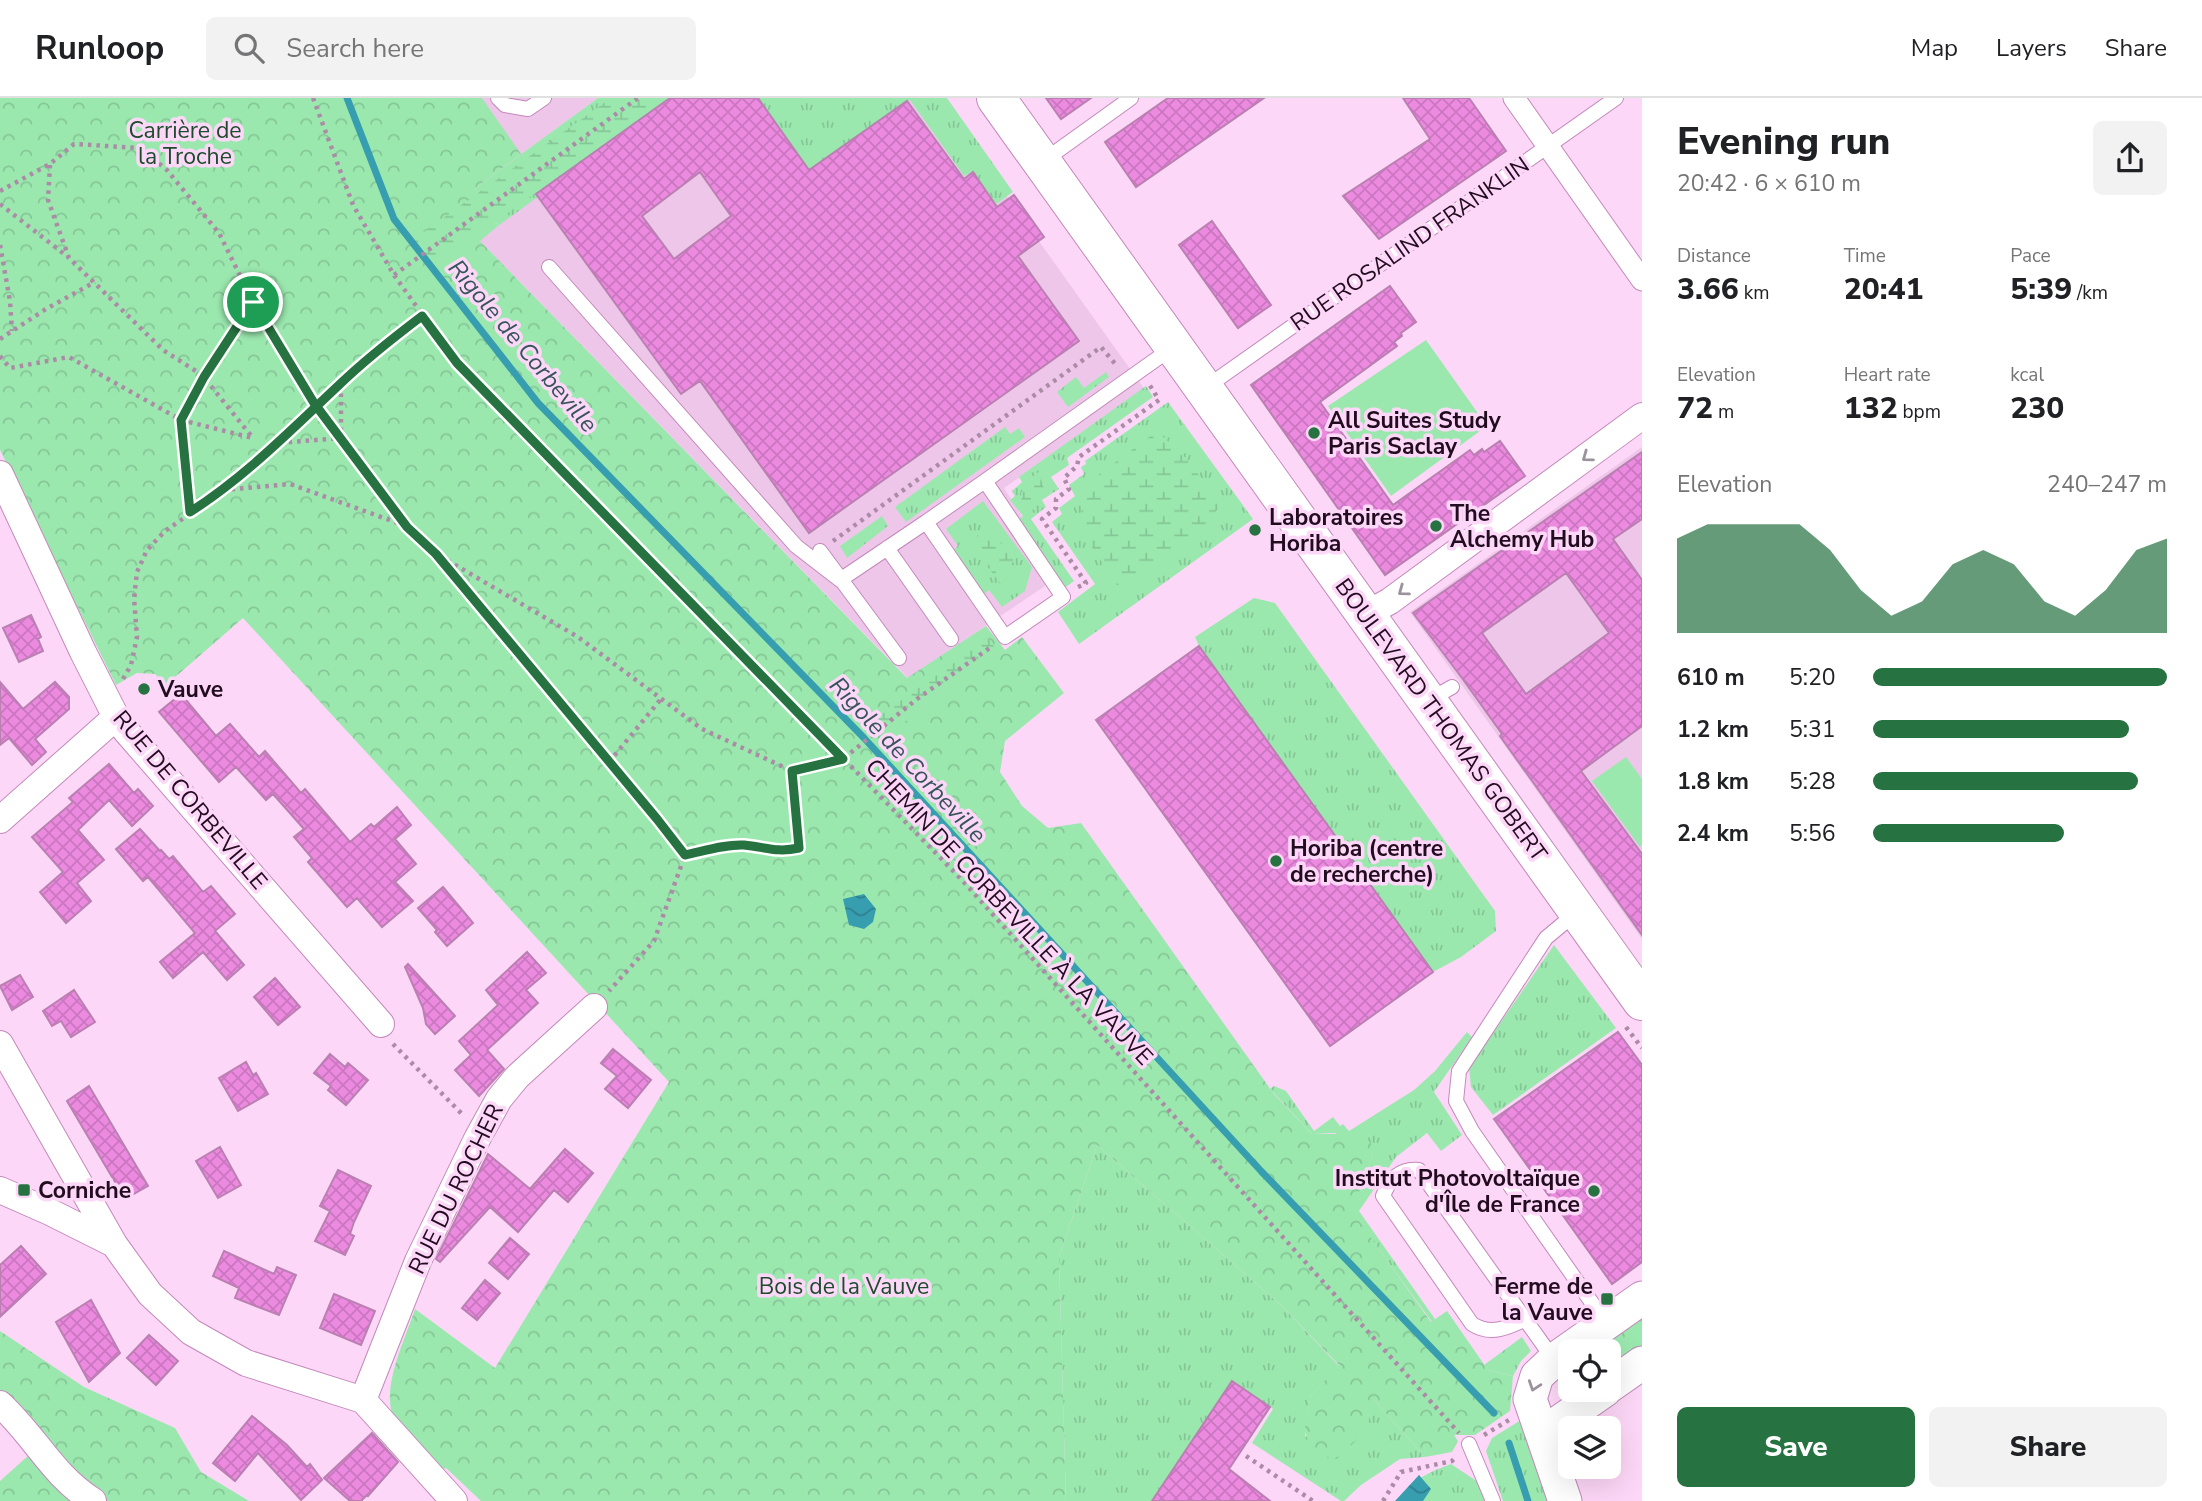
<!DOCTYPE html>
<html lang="en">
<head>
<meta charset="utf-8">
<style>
  body { margin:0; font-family:"Nunito Sans",sans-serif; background:#f2f2f2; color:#202124; height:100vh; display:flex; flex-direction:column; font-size:26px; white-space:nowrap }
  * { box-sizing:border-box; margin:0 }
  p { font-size:23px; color:#757577 }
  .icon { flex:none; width:38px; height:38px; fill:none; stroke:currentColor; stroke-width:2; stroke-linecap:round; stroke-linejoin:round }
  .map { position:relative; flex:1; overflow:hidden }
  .side { display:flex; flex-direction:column; background:#fff; width:560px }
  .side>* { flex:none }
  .fabs { position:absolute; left:1558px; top:1241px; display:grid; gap:14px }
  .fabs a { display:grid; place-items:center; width:63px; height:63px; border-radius:10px; background:#fff; box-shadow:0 7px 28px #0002; font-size:35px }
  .pin { position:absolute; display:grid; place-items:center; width:60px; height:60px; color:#fff; margin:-30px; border:4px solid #fff; border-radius:50%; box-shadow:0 2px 7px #0007 }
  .round { display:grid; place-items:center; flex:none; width:74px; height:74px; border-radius:10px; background:#f2f2f2 }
  .summary { display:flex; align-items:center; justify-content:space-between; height:119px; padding:0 35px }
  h1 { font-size:38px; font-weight:800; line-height:52px }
  .figures { display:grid; grid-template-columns:repeat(3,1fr); gap:10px; height:119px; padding:7px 35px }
  .figures div { display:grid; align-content:center }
  .figures b { font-size:30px; font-weight:800 }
  .figures small { font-size:19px; font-weight:400 }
  .figures p { font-size:19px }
  .chart { height:196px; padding:14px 35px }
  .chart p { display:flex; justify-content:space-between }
  .chart svg { width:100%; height:126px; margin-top:7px; fill:#267241; opacity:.7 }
  .primary-button { display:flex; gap:14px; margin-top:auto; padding:14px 35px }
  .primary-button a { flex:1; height:80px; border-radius:10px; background:#267241; color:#fff; font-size:28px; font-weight:800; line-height:80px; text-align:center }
  .primary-button a+a { background:#f2f2f2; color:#202124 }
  ul { padding:0 35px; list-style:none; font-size:23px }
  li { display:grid; grid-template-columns:112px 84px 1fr; align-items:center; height:52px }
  li i { height:18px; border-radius:9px; background:#267241 }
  header { display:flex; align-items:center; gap:42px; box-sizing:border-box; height:98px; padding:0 35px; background:#fff; border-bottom:2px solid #e0e0e0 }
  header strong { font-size:33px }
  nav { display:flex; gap:38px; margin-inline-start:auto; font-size:24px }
  .search { width:490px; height:63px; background:#f2f2f2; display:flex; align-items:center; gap:18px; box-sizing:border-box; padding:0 24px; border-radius:10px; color:#757577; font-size:26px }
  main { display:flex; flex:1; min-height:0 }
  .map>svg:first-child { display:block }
  .built { fill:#eec6e9 }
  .grass { fill:url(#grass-tufts) }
  .forest { fill:url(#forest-crowns) }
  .wetland { fill:url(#wetland-marsh) }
  .garden { fill:#9be8af }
  .water { fill:url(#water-waves) }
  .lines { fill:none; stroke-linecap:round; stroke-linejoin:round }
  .stream { stroke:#379eb0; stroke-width:7 }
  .building { fill:url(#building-cross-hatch); stroke:#ba80b2; stroke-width:2; fill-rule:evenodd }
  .service-casing { stroke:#c389bb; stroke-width:16 }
  .pedestrian-casing { stroke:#c389bb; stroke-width:23 }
  .minor-casing { stroke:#c389bb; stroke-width:28 }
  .tertiary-casing { stroke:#c389bb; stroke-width:35 }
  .secondary-casing { stroke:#c389bb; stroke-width:40 }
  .path { stroke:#ab8ba6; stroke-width:4.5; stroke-dasharray:3.5 5; stroke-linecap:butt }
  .service { stroke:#fff; stroke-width:14 }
  .pedestrian { stroke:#fff; stroke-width:21 }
  .minor { stroke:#fff; stroke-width:26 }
  .tertiary { stroke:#fff; stroke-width:33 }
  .secondary { stroke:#fff; stroke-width:38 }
  .path-bridge { stroke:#ab8ba6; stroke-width:4.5; stroke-dasharray:3.5 5; stroke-linecap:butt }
  .oneway { stroke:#9c929b }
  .route-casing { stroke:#fff; stroke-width:14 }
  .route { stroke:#267241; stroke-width:9 }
  .poi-dot { fill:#267241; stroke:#fdd7f7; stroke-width:2.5 }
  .labels { text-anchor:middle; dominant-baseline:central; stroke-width:7; stroke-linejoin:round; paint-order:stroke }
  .park-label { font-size:23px; fill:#1d4c2c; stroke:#fdd7f7 }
  .street-label { font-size:23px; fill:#220c20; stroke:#fdd7f7 }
  .poi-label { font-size:23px; font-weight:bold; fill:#220c20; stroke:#fdd7f7; text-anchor:start }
  .water-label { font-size:24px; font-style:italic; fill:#36555b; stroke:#fdd7f7 }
</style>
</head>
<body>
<header>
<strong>Runloop</strong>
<div class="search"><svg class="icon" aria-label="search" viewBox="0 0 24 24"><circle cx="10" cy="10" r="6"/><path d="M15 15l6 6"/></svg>Search here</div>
<nav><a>Map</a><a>Layers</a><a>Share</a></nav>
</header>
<main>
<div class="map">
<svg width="1642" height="1403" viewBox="0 0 1642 1403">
  <defs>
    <pattern id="grass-tufts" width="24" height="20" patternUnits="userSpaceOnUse" patternTransform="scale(1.75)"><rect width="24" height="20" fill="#9be8af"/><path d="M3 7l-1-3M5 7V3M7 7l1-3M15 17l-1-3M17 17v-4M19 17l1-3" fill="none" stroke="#85c696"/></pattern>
    <pattern id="forest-crowns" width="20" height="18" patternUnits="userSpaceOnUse" patternTransform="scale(1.75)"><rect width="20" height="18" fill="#9be8af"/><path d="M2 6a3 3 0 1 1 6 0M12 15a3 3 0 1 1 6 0" fill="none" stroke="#85c696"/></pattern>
    <pattern id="wetland-marsh" width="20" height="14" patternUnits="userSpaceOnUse" patternTransform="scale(1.75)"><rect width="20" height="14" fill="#9be8af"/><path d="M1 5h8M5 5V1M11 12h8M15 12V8" fill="none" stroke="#85c696"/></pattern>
    <pattern id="water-waves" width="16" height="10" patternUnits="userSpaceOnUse" patternTransform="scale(1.75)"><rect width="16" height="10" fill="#379eb0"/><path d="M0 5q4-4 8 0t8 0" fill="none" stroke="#2e7f8f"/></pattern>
    <pattern id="building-cross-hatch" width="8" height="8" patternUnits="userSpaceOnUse" patternTransform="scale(1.75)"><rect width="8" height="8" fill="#ec8ae0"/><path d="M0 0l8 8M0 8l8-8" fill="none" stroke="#ca76c0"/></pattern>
  </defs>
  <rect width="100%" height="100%" fill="#fdd7f7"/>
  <!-- built -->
  <path class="built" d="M411 0H598L475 90Z
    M669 0H937L1145 292 1004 390 1060 478 908 580 479 142Z
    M1642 349V841L1410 514Z"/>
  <!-- grass -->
  <path class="grass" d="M598 0H672L498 128 475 90Z
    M758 0H947L1013 94 996 106 973 73 964 78 910 2 809 72Z
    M1106 274 1109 279 1068 309 1057 294 1076 279 1084 290Z
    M1146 288 1153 299 1067 360 1069 367 1051 379 1059 391 1042 402 1046 409 1031 421 1074 483 1063 491 1016 424 1023 418 1010 402 1015 398 1012 393 1022 384 1019 379Z
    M1168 304 1253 421 1079 546 1058 514 1095 486 1052 424 1062 416 1059 410 1075 398 1069 387 1084 376 1081 369 1086 366 1085 363Z
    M1005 329 1010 336 1019 330 1025 339 906 424 895 409Z
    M983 403 1032 469 1025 493 1002 509 989 492 984 496 952 453 958 448 946 431Z
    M882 418 888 428 847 460 840 448Z
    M1254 500 1275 505 1495 813 1496 833 1461 859 1433 874 1199 548 1195 539Z
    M1554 847 1616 930 1493 1017 1471 989 1469 970Z
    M1467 934 1472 939 1434 994 1462 1037 1441 1053 1427 1035 1396 1059 1359 1113 1435 1221 1432 1224 1351 1113 1373 1056 1335 1035 1312 1036 1270 991 1274 988 1286 993 1314 1033 1333 1019 1340 1028 1343 1026 1349 1033 1414 992 1435 973Z
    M1097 1047 1283 1209 1339 1268 1310 1299 1305 1339 1374 1302 1425 1359 1400 1361 1361 1387 1344 1403H1341L1252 1345 1273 1311 1232 1284 1152 1403H1066L1059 1159Z
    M1522 1239 1531 1253 1521 1263 1513 1278 1488 1272 1484 1267Z
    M1521 1322 1557 1403H1503L1486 1353 1492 1340Z
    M1451 1366 1478 1384 1488 1403H1400C1411 1381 1430 1374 1451 1366Z"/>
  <!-- forest -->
  <path class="forest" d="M0 0H482L521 56 475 90 498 128 480 143 907 580 986 528 1005 552 1022 539 1064 595 1005 643 1000 674 1022 708 1048 730 1081 725 1274 996 1312 1036H1356L1371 1045 1373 1056 1352 1113 1431 1224 1447 1213 1488 1272 1513 1278 1510 1313 1475 1337H1454L1458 1343 1452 1354 1425 1359 1374 1302 1366 1333 1337 1361 1310 1355 1305 1331 1310 1299 1339 1267 1283 1209 1097 1047 1059 1159 1066 1403H481L446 1370 439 1373C428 1360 402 1337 395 1323 379 1292 405 1242 415 1211L495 1270 669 984 243 520 166 587 155 576 137 575 116 587 0 352Z
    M1642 1216V1254L1616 1273 1608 1263V1253H1602L1598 1247Z
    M0 1233 84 1289 175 1330 201 1374 249 1403H0V1383L39 1348 0 1305Z"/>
  <!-- wetland -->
  <path class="wetland" d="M611 0H667L434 168 414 141Z
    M1157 333 1189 363 1220 408 1205 427 1119 490 1076 425 1097 378Z
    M1057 360 1060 363 1041 381 1044 391 1033 401 1034 412 1022 407 1021 395 1031 380Z
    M988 429 1013 461 1011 471 1001 486 983 463 973 441Z
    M988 539 999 556 885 638 873 623Z"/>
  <!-- garden -->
  <path class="garden" d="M1426 242 1487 328 1391 398 1328 308Z
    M1626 659 1642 681V747L1640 749 1592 683Z"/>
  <!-- water -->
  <path class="water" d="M864 796 876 811 873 824 864 831 849 827 843 801Z
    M1419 1377 1431 1391 1423 1403H1395Z"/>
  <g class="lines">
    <!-- stream -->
    <path class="stream" d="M347 0 394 121 538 305 864 640 1261 1073 1494 1315
      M1509 1345 1528 1403"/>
  </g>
  <!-- building -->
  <path class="building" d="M670 0H758L809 72 907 3 964 81 973 74 997 109 1014 97 1044 139 1018 158 1079 243 809 435 700 283 681 296 536 96ZM700 74 731 118 674 161 642 118Z
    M1046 0H1091L1061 21Z
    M1168 0H1264L1136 89 1105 44Z
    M1403 0H1469L1506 53 1379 141 1343 98 1430 41Z
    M1212 123 1271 207 1238 230 1179 147Z
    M1390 188 1416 224 1401 235 1402 238 1394 244 1397 248 1320 304 1393 407 1470 352 1474 357 1482 351 1484 354 1500 343 1525 378 1385 477 1251 287Z
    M1642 354V421L1613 441 1642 482V628L1581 673 1642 756V837L1500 638 1502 636 1462 580 1413 515ZM1566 475 1609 535 1526 596 1482 535Z
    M31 517 41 539 38 541 43 553 19 564 3 530Z
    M1199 548 1433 874 1330 948 1096 622Z
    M0 584 23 611 55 584 69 599V611L35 641 46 654 32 667 9 640 0 647Z
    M181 596 216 638 230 626 259 659 265 653 301 695 305 691 350 744 371 726 374 729 397 709 411 727 395 741 416 766 395 784 413 803 382 829 357 800 347 809 308 764 312 760 294 739 304 731 273 696 266 702 236 669 219 684 159 614Z
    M109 666 134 695 138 691 153 708 132 728 109 702 78 732 104 762 77 785 91 803 66 825 40 794 63 774 32 739 73 704 69 700Z
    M140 731 160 753 161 752 169 761 173 758 203 794 211 788 235 816 215 833 244 867 227 882 203 854 173 880 160 864 195 835 148 779 143 783 116 751Z
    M443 789 473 825 447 848 435 834 437 832 418 810Z
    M527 854 546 875 526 892 538 905 487 952 504 971 479 998 455 972 471 957 459 943 498 907 486 892Z
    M408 866 455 918 435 936 426 926 423 910 405 869Z
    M20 877 33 899 12 912 0 888Z
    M275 880 300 909 278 927 254 899Z
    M74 892 95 924 71 939 61 923 52 928 43 913Z
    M1618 934 1642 967V1164L1612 1186 1494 1021Z
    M613 951 651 982 628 1010 605 991 617 978 601 965Z
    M330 956 345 969 348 965 368 982 346 1007 328 992 331 988 314 975Z
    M246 964 253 977 256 975 268 996 238 1013 219 980Z
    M89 988 148 1088 125 1101 67 1003Z
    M220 1049 241 1087 218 1100 196 1063Z
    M565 1051 593 1075 568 1104 554 1092 518 1134 490 1109 440 1164 436 1161 488 1056 530 1091Z
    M338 1072 371 1088 354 1124 350 1136 354 1138 345 1157 315 1143 330 1113 320 1108Z
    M510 1140 529 1156 508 1181 489 1165Z
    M21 1148 46 1176 0 1219V1167Z
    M224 1153 274 1176 277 1169 296 1177 279 1217 235 1200 239 1190 213 1178Z
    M485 1182 500 1195 477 1222 462 1210Z
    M334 1196 375 1213 361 1247 320 1230Z
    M91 1202 120 1255 89 1284 56 1224Z
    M149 1237 178 1263 156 1287 127 1260Z
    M1232 1283 1270 1309 1229 1371 1270 1403H1152Z
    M252 1318 287 1347 307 1369 310 1366 322 1382 301 1402 258 1355 235 1383 213 1365Z
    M372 1335 398 1364 368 1398 367 1397 361 1403H350L324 1380Z"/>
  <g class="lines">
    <defs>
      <path id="service" d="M498 0 505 7 528 11 544 0
        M1042 64 1131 0
        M549 169 796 448 840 482 926 424
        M1205 290 1616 0
        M985 383 926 424 1005 539 1063 499 985 383 1172 250
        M887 450 951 541
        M820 453 899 560
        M1429 602 1452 589
        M1577 814 1546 840 1459 973 1456 1003 1472 1033 1606 1225
        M1526 1221C1507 1230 1491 1238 1472 1226L1383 1098C1390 1080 1400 1070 1419 1072L1554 1262
        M1469 1346 1493 1403"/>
      <path id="pedestrian" d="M1514 0 1642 182"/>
      <path id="minor" d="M0 376 83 554 116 619 126 633 381 926
        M1365 517 1390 503 1642 318
        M0 722 116 619
        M0 946 114 1146 150 1196 191 1234 246 1265 363 1302
        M0 1092 50 1114 114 1146
        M363 1302 418 1163 477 1041 499 1001 517 979 594 909
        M363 1302 454 1403
        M0 1306C35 1338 52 1377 93 1403"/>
      <path id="tertiary" d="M1608 1289 1642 1265
        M1542 1336 1605 1292
        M1565 1403 1530 1301 1537 1278 1554 1262 1642 1200"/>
      <path id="secondary" d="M996 0 1642 903"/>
    </defs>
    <!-- service casing -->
    <use href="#service" class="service-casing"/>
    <!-- pedestrian casing -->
    <use href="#pedestrian" class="pedestrian-casing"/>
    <!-- minor casing -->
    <use href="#minor" class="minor-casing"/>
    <!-- tertiary casing -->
    <use href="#tertiary" class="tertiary-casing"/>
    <!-- secondary casing -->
    <use href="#secondary" class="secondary-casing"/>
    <!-- path -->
    <path class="path" d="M313 0 353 107 394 177 457 265 961 781 1459 1335
      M50 67 48 102 69 160 163 252 202 277 253 340
      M0 93 50 66 74 46 139 50 166 71 219 135 253 204 314 305 407 429 436 456 657 721 685 757 654 843 609 893
      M0 106 68 159
      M0 147 10 203 12 233
      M394 177 638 0
      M0 241 46 211 95 184
      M0 258 10 270 69 259 181 322 253 340
      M223 392 290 386 406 428
      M190 414 181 322 204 279 253 204
      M833 443 1101 249 1117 268
      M440 458 578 539 702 631 792 673 843 661 917 601 991 549
      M1078 489 1086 485 1042 421 1056 410V401L1069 391 1064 380 1077 368 1079 359 1159 302 1149 286
      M123 581 131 567 137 539 134 500 137 474 147 452 165 433 213 400 278 345 341 340V285L422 218
      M609 664 661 601
      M685 757C704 753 725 746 744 747 766 749 776 755 799 750L792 673
      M1626 929 1642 950
      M393 946 463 1017
      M1484 1337 1509 1322
      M1246 1358 1313 1403
      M1383 1403 1401 1374 1452 1363 1455 1360"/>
    <!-- service -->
    <use href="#service" class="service"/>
    <!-- pedestrian -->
    <use href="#pedestrian" class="pedestrian"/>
    <!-- minor -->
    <use href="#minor" class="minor"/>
    <!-- tertiary -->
    <use href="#tertiary" class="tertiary"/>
    <!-- secondary -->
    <use href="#secondary" class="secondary"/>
    <!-- path-bridge -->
    <path class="path-bridge" d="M278 345 341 285"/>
  </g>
  <!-- one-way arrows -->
  <defs><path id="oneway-chevron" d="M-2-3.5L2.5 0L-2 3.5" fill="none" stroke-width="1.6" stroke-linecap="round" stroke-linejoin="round" transform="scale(1.75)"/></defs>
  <g class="oneway">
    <use href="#oneway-chevron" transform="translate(1587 359) rotate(144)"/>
    <use href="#oneway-chevron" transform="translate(1403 493) rotate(144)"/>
    <use href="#oneway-chevron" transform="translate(1534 1288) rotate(109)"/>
  </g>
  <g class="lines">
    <defs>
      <path id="route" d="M253 204 314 305 407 429 436 456 657 721 685 757C704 753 725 746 744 747 766 749 776 755 799 750L792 673 843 661 457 265 422 218C393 240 365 262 339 287 291 332 245 379 190 414L181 322 204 279 253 204"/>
    </defs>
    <!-- route casing -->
    <use href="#route" class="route-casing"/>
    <!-- route -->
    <use href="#route" class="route"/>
  </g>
  <!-- markers -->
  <g class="poi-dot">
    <circle cx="1314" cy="335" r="7"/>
    <circle cx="1436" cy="428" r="7"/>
    <circle cx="1255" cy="432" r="7"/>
    <circle cx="144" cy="591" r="7"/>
    <circle cx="1276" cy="763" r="7"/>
    <rect x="17" y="1085" width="14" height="14" rx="3.5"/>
    <circle cx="1594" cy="1093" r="7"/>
    <rect x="1600" y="1194" width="14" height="14" rx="3.5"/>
  </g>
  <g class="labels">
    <!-- park labels -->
    <g class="park-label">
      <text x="185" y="32">Carrière de<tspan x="185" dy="26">la Troche</tspan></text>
      <text x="844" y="1188">Bois de la Vauve</text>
    </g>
    <!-- street labels -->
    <g class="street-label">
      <text transform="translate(1410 146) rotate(-35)">RUE ROSALIND FRANKLIN</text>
      <text transform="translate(1441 622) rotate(54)">BOULEVARD THOMAS GOBERT</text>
      <text transform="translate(190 702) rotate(50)">RUE DE CORBEVILLE</text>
      <text transform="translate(1009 814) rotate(47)">CHEMIN DE CORBEVILLE À LA VAUVE</text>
      <text transform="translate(456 1091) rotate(-64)">RUE DU ROCHER</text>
    </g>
    <!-- poi labels -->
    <g class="poi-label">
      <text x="1328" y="322">All Suites Study<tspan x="1328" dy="26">Paris Saclay</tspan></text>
      <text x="1450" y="415">The<tspan x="1450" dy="26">Alchemy Hub</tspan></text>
      <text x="1269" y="419">Laboratoires<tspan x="1269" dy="26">Horiba</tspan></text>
      <text x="158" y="591">Vauve</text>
      <text x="1290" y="750">Horiba (centre<tspan x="1290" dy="26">de recherche)</tspan></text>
      <text x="1580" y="1080" text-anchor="end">Institut Photovoltaïque<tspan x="1580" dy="26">d'Île de France</tspan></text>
      <text x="38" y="1092">Corniche</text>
      <text x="1593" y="1188" text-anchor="end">Ferme de<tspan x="1593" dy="26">la Vauve</tspan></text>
    </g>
    <!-- water labels -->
    <g class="water-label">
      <text transform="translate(523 248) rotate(50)">Rigole de Corbeville</text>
      <text transform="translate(908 662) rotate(47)">Rigole de Corbeville</text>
    </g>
  </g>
</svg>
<div class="fabs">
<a><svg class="icon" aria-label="locate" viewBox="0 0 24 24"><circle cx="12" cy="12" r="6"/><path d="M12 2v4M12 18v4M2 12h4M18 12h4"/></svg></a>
<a><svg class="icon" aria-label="layers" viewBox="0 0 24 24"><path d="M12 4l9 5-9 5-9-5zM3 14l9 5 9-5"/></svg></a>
</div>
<div class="pin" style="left:253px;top:204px;background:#1e9e55"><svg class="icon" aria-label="arrive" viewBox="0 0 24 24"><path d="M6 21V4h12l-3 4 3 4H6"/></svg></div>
</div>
<section class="side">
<div class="summary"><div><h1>Evening run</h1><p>20:42 · 6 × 610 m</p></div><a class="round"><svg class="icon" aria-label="share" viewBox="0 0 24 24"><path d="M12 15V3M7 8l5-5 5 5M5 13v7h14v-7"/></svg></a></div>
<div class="figures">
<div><p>Distance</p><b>3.66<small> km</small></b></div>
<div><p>Time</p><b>20:41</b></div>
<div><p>Pace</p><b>5:39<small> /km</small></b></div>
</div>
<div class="figures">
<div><p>Elevation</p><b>72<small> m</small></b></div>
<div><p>Heart rate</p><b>132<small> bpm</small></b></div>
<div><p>kcal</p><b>230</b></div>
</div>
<div class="chart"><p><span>Elevation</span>240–247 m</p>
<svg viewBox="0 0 160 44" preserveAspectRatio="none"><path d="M0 44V11L10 6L20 6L30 6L40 6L50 15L60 29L70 38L80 33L90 20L100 15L110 20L120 33L130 38L140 29L150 15L160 11V44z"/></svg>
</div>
<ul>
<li><b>610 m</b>5:20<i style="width:100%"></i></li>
<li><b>1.2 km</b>5:31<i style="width:87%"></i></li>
<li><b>1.8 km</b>5:28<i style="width:90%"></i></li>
<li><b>2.4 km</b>5:56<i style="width:65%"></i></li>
</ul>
<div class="primary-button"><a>Save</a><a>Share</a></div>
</section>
</main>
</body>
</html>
